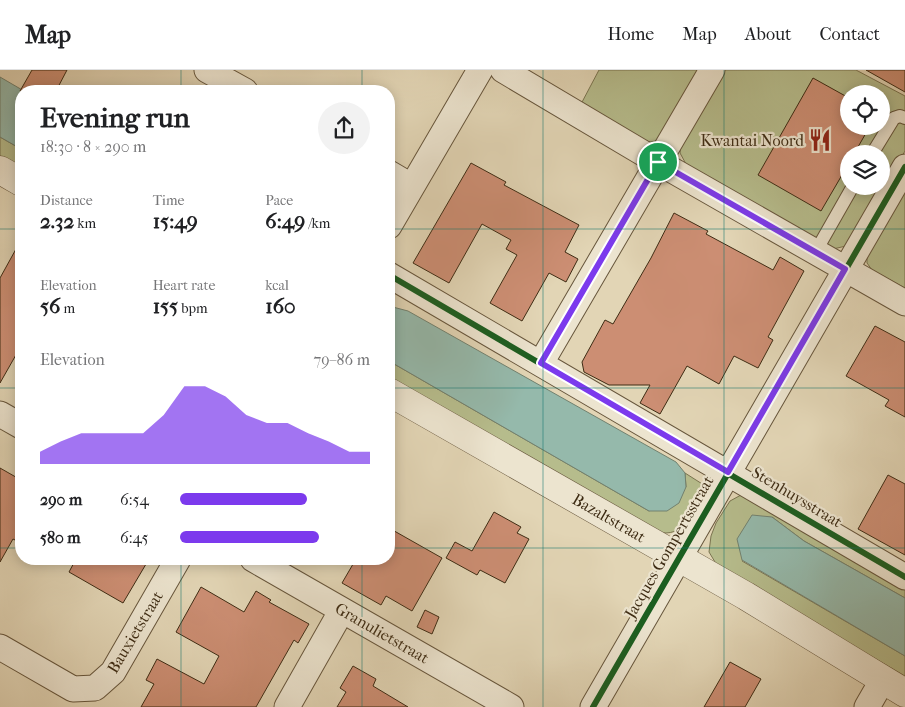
<!DOCTYPE html>
<html lang="en">
<head>
<meta charset="utf-8">
<style>
  body { margin:0; font-family:"IM FELL French Canon",serif; background:#f2f2f2; color:#202124; height:100vh; display:flex; flex-direction:column; font-size:19px; white-space:nowrap }
  * { box-sizing:border-box; margin:0 }
  p { font-size:16px; color:#757577 }
  .icon { flex:none; width:28px; height:28px; fill:none; stroke:currentColor; stroke-width:2; stroke-linecap:round; stroke-linejoin:round }
  .map { position:relative; flex:1; overflow:hidden }
  .sheet { position:absolute; left:15px; top:15px; width:380px; height:480px; display:flex; flex-direction:column; background:#fff; border-radius:20px; box-shadow:0 2px 12px #0003 }
  .sheet>* { flex:none }
  .fabs { position:absolute; left:840px; top:15px; display:grid; gap:10px }
  .fabs a { display:grid; place-items:center; width:50px; height:50px; border-radius:50%; background:#fff; box-shadow:0 2px 12px #0003; font-size:25px }
  .pin { position:absolute; display:grid; place-items:center; width:42px; height:42px; color:#fff; margin:-21px; border:2px solid #fff; border-radius:50%; box-shadow:0 1px 5px #0007 }
  .round { display:grid; place-items:center; flex:none; width:52px; height:52px; border-radius:26px; background:#f2f2f2 }
  .summary { display:flex; align-items:center; justify-content:space-between; height:85px; padding:0 25px }
  h1 { font-size:28px; font-weight:700; line-height:38px }
  .figures { display:grid; grid-template-columns:repeat(3,1fr); gap:8px; height:85px; padding:5px 25px }
  .figures div { display:grid; align-content:center }
  .figures b { font-size:21px; font-weight:700 }
  .figures small { font-size:14px; font-weight:400 }
  .figures p { font-size:14px }
  .chart { height:140px; padding:10px 25px }
  .chart p { display:flex; justify-content:space-between }
  .chart svg { width:100%; height:90px; margin-top:5px; fill:#7c3aed; opacity:.7 }
  ul { padding:0 25px; list-style:none; font-size:16px }
  li { display:grid; grid-template-columns:80px 60px 1fr; align-items:center; height:38px }
  li i { height:12px; border-radius:6px; background:#7c3aed }
  header { display:flex; align-items:center; gap:30px; box-sizing:border-box; height:70px; padding:0 25px; background:#fff; border-bottom:1px solid #e0e0e0 }
  header strong { font-size:24px }
  nav { display:flex; gap:28px; margin-inline-start:auto; font-size:18px }
  .map>svg:first-child { display:block }
  .green { fill:#b6bc8c; stroke:#7a7450; fill-rule:evenodd }
  .water { fill:#95b9ab; stroke:#72816f }
  .building { fill:#cc8e73; stroke:#3e2c14 }
  .lines { fill:none; stroke-linecap:round; stroke-linejoin:round }
  .service-casing { stroke:#67563c; stroke-width:14 }
  .minor-casing { stroke:#67563c; stroke-width:27 }
  .tertiary-casing { stroke:#67563c; stroke-width:29 }
  .service { stroke:#ece4cf; stroke-width:12 }
  .minor { stroke:#ece4cf; stroke-width:25 }
  .tertiary { stroke:#ece4cf; stroke-width:28 }
  .cycleway-casing { stroke:#ece4cf; stroke-width:9 }
  .cycleway { stroke:#1b5e20; stroke-width:6 }
  .route-casing { stroke:#fff; stroke-width:10 }
  .route { stroke:#7c3aed; stroke-width:6 }
  .grid { fill:none; stroke:#0f766e; stroke-width:1; stroke-opacity:0.55 }
  .labels { text-anchor:middle; dominant-baseline:central; stroke-width:4.5; stroke-linejoin:round; paint-order:stroke }
  .poi-label { font-size:16px; fill:#3e2c14; stroke:#ece4cf; text-anchor:end }
  .street-label { font-size:16px; fill:#3e2c14; stroke:#ece4cf }
</style>
</head>
<body>
<header>
<strong>Map</strong>
<nav><a>Home</a><a>Map</a><a>About</a><a>Contact</a></nav>
</header>
<div class="map">
<svg width="905" height="637" viewBox="0 0 905 637">
  <rect width="100%" height="100%" fill="#e2d5b5"/>
  <filter id="stains"><feTurbulence type="fractalNoise" baseFrequency=".004" numOctaves="4"/><feColorMatrix values="0 0 0 0 .2 0 0 0 0 .09 0 0 0 0 .02 0 0 0 .5 -.17"/></filter>
  <radialGradient id="worn" r=".72"><stop offset=".6" stop-color="#630" stop-opacity="0"/><stop offset="1" stop-color="#630" stop-opacity=".3"/></radialGradient>
  <!-- green -->
  <path class="green" d="M599 0H704L661 70 650 72 637 68 581 34Z
    M722 0H856L905 26V81L855 167 846 176 833 179 686 94 680 83 682 69ZM849 24H881V56H849ZM849 84H881V116H849Z
    M0 67 21 79V99L0 87Z
    M905 121V218L872 200 867 193V186Z
    M389 291 649 441 686 417 685 403 707 417C698 435 690 462 666 463 661 463 655 460 650 459L389 310Z
    M741 425 905 513V528L804 471 772 447 742 491 905 586V606L718 497 709 482 711 466 716 453 730 431Z"/>
  <!-- water -->
  <path class="water" d="M0 7 24 21H21V79L0 67Z
    M389 236 408 241 676 392 685 403 686 417 679 433 667 441H649L389 291Z
    M752 445 772 447 804 471 905 528V586L742 490 737 469Z"/>
  <!-- building -->
  <path class="building" d="M32 0H67L56 21H20Z
    M866 0H905V22Z
    M813 8 849 28V56H870L854 84H849V93L821 141 758 105Z
    M471 93 506 112 504 115 579 155 565 182 578 189 566 212 549 203 522 251 490 233 517 185 506 179 511 170 482 154 449 213 413 193Z
    M674 143 708 161 706 164 773 200 780 187 804 201 768 267 773 270 758 298 734 286 719 314 687 296 660 344 640 333 650 315H609L584 302 582 292 605 250 613 254 651 188Z
    M21 170V276L0 313V208Z
    M875 256 905 272V347L885 336 889 330 846 306Z
    M0 398 21 410V473L13 469 0 492Z
    M888 405 905 414V485L858 459Z
    M494 442 521 457 517 463 529 469 505 513 480 500 477 505 446 488 455 472 472 481Z
    M389 458 442 488 412 541 386 526 381 535 342 513 356 489H389Z
    M76 489H149L123 533 69 502Z
    M201 517 244 542 256 521 271 530 269 532 309 554 298 573 294 570 256 637H141L154 614 146 610 157 589 204 614 219 586 176 562Z
    M425 540 439 547 432 564 417 557Z
    M730 592 761 609 745 637H704Z
    M353 596 376 609 373 616 408 637H337L346 622 340 618Z"/>
  <g class="lines">
    <defs>
      <path id="service" d="M872 84 894 48 900 46 905 48
        M816 181 853 116"/>
      <path id="minor" d="M207 0 245 21
        M503 0 658 92 905 233
        M389 103 411 116
        M389 156 480 0
        M389 205 905 507
        M541 293 712 0
        M0 344 21 356
        M253 489 511 637
        M0 577 73 619 95 618 113 602 178 489
        M287 637 342 540
        M593 637 905 97
        M867 637 882 611"/>
      <path id="tertiary" d="M0 100 21 112
        M389 322 746 526 905 623"/>
    </defs>
    <!-- service casing -->
    <use href="#service" class="service-casing"/>
    <!-- minor casing -->
    <use href="#minor" class="minor-casing"/>
    <!-- tertiary casing -->
    <use href="#tertiary" class="tertiary-casing"/>
    <!-- service -->
    <use href="#service" class="service"/>
    <!-- minor -->
    <use href="#minor" class="minor"/>
    <!-- tertiary -->
    <use href="#tertiary" class="tertiary"/>
    <defs>
      <path id="cycleway" d="M389 205 905 507
        M593 637 905 97"/>
    </defs>
    <!-- cycleway casing -->
    <use href="#cycleway" class="cycleway-casing"/>
    <!-- cycleway -->
    <use href="#cycleway" class="cycleway"/>
  </g>
  <g class="lines">
    <defs>
      <path id="route" d="M658 92 845 199 728 402 541 293Z"/>
    </defs>
    <!-- route casing -->
    <use href="#route" class="route-casing"/>
    <!-- route -->
    <use href="#route" class="route"/>
  </g>
  <!-- grid -->
  <path class="grid" d="M181 0V21M362 0V21M543 0V637M724 0V637M0 159H21M389 159H905M0 318H21M389 318H905M0 478H21M389 478H905M181 489V637M362 489V637"/>
  <!-- icons -->
  <defs>
    <symbol id="restaurant-bare" viewBox="-9 -9 18 18"><path d="M-5-6h1v4h1v-4h1v4h1v-4h1v5L-1.5 .5V6h-2V.5L-5-1ZM5-6V6H3V1.5H1.5Q1.5-4 5-6Z" fill="#8f2418" stroke="#ece4cf" stroke-width="2.5" paint-order="stroke"/></symbol>
  </defs>
  <g fill-rule="evenodd">
    <use href="#restaurant-bare" x="804" y="54" width="32" height="32"/>
  </g>
  <g class="labels">
    <!-- poi labels -->
    <g class="poi-label">
      <text x="804" y="70">Kwantai Noord</text>
    </g>
    <!-- street labels -->
    <g class="street-label">
      <text transform="translate(797 427) rotate(31)">Stenhuysstraat</text>
      <text transform="translate(609 448) rotate(30)">Bazaltstraat</text>
      <text transform="translate(669 477) rotate(-60)">Jacques Gompertsstraat</text>
      <text transform="translate(135 562) rotate(-59)">Bauxietstraat</text>
      <text transform="translate(382 563) rotate(30)">Granulietstraat</text>
    </g>
  </g>
  <rect width="100%" height="100%" filter="url(#stains)"/>
  <rect width="100%" height="100%" fill="url(#worn)"/>
</svg>
<div class="fabs">
<a><svg class="icon" aria-label="locate" viewBox="0 0 24 24"><circle cx="12" cy="12" r="6"/><path d="M12 2v4M12 18v4M2 12h4M18 12h4"/></svg></a>
<a><svg class="icon" aria-label="layers" viewBox="0 0 24 24"><path d="M12 4l9 5-9 5-9-5zM3 14l9 5 9-5"/></svg></a>
</div>
<div class="pin" style="left:658px;top:92px;background:#1e9e55"><svg class="icon" aria-label="arrive" viewBox="0 0 24 24"><path d="M6 21V4h12l-3 4 3 4H6"/></svg></div>
<section class="sheet">
<div class="summary"><div><h1>Evening run</h1><p>18:30 · 8 × 290 m</p></div><a class="round"><svg class="icon" aria-label="share" viewBox="0 0 24 24"><path d="M12 15V3M7 8l5-5 5 5M5 13v7h14v-7"/></svg></a></div>
<div class="figures">
<div><p>Distance</p><b>2.32<small> km</small></b></div>
<div><p>Time</p><b>15:49</b></div>
<div><p>Pace</p><b>6:49<small> /km</small></b></div>
</div>
<div class="figures">
<div><p>Elevation</p><b>56<small> m</small></b></div>
<div><p>Heart rate</p><b>155<small> bpm</small></b></div>
<div><p>kcal</p><b>160</b></div>
</div>
<div class="chart"><p><span>Elevation</span>79–86 m</p>
<svg viewBox="0 0 160 44" preserveAspectRatio="none"><path d="M0 44V38L10 33L20 29L30 29L40 29L50 29L60 20L70 6L80 6L90 11L100 20L110 24L120 24L130 29L140 33L150 38L160 38V44z"/></svg>
</div>
<ul>
<li><b>290 m</b>6:54<i style="width:67%"></i></li>
<li><b>580 m</b>6:45<i style="width:73%"></i></li>
</ul>
</section>
</div>
</body>
</html>
